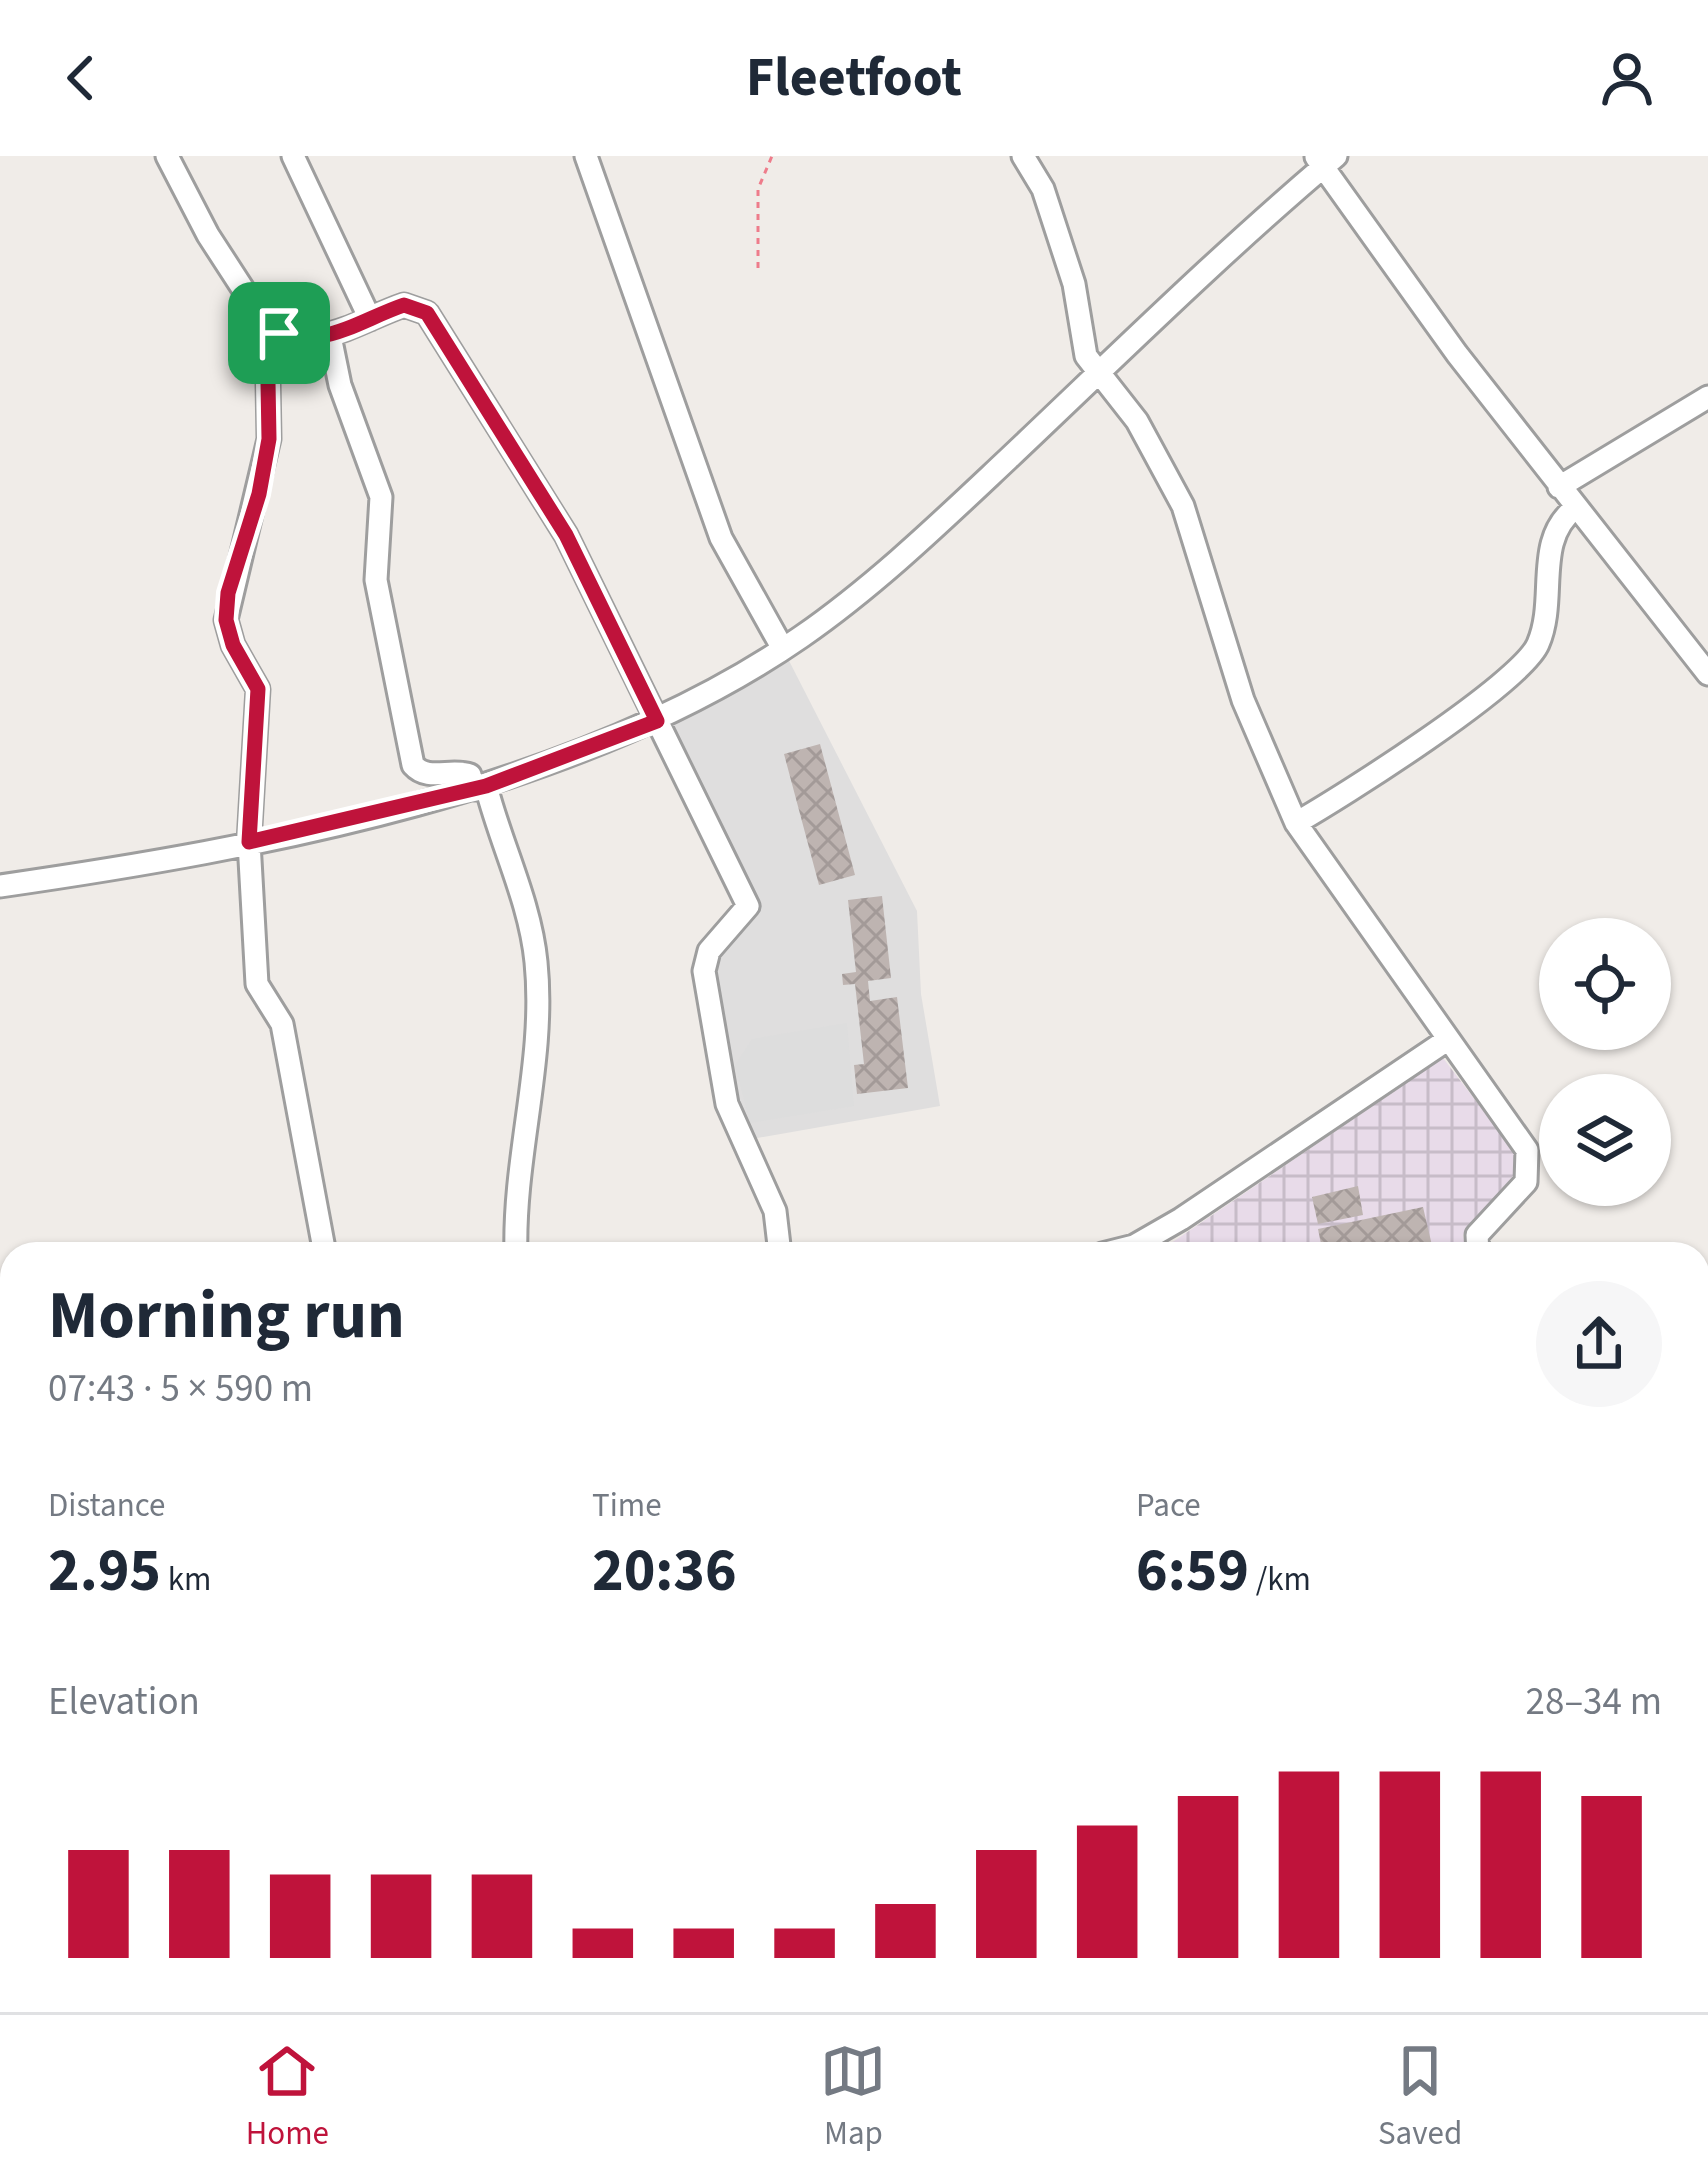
<!DOCTYPE html>
<html lang="en">
<head>
<meta charset="utf-8">
<style>
  body { margin:0; font-family:"Source Sans 3",sans-serif; background:#f6f6f7; color:#1f2937; height:100vh; display:flex; flex-direction:column; font-size:45px; white-space:nowrap }
  * { box-sizing:border-box; margin:0 }
  p { font-size:39px; color:#747a83 }
  .icon { flex:none; width:66px; height:66px; fill:none; stroke:currentColor; stroke-width:2; stroke-linecap:round; stroke-linejoin:round }
  .map { position:relative; flex:1; overflow:hidden }
  .panel { position:absolute; left:0px; top:1086px; width:1710px; height:771px; display:flex; flex-direction:column; background:#fff; border-radius:36px 36px 0 0; box-shadow:0 3px 9px #0004 }
  .panel>* { flex:none }
  .buttons { position:absolute; left:1539px; top:762px; display:grid; gap:24px }
  .buttons a { display:grid; place-items:center; width:132px; height:132px; border-radius:50%; background:#fff; box-shadow:0 3px 9px #0004; font-size:60px }
  .pin { position:absolute; display:grid; place-items:center; width:102px; height:102px; color:#fff; margin:-51px; border-radius:24px; box-shadow:0 6px 18px #0006 }
  .round { display:grid; place-items:center; flex:none; width:126px; height:126px; border-radius:63px; background:#f6f6f7 }
  .headline { display:flex; align-items:center; justify-content:space-between; height:204px; padding:0 48px }
  h1 { font-size:66px; font-weight:700; line-height:90px }
  .figures { display:grid; grid-template-columns:repeat(3,1fr); gap:18px; height:204px; padding:12px 48px }
  .figures div { display:grid; align-content:center }
  .figures b { font-size:60px; font-weight:700 }
  .figures small { font-size:33px; font-weight:400 }
  .figures p { font-size:33px }
  .chart { height:336px; padding:24px 48px }
  .chart p { display:flex; justify-content:space-between }
  .chart svg { width:100%; height:216px; margin-top:12px; stroke:#bf133b; stroke-width:6 }
  header { display:flex; justify-content:space-between; align-items:center; height:156px; padding:0 48px; background:#fff; font-size:54px; font-weight:700 }
  .tab-bar { display:flex; justify-content:space-around; align-items:center; height:168px; border-top:3px solid #e0e1e3; background:#fff; font-size:33px; color:#747a83 }
  .tab-bar a { display:grid; justify-items:center; gap:6px }
  .tab-bar .selected { color:#bf133b }
  .map>svg:first-child { display:block }
  .residential { fill:#dfdede }
  .industrial { fill:url(#industrial-grid) }
  .parking { fill:#ddd }
  .building { fill:url(#building-cross-hatch) }
  .lines { fill:none; stroke-linecap:round; stroke-linejoin:round }
  .minor-casing { stroke:#9e9e9e; stroke-width:27 }
  .highway-casing { stroke:#cc388d; stroke-width:36 }
  .path { stroke:#ee7c8b; stroke-width:3; stroke-dasharray:6 6; stroke-linecap:butt }
  .minor { stroke:#fff; stroke-width:21 }
  .highway { stroke:#e098b6; stroke-width:30 }
  .route-casing { stroke:#fff; stroke-width:24 }
  .route { stroke:#bf133b; stroke-width:15 }
</style>
</head>
<body>
<header><svg class="icon" aria-label="back" viewBox="0 0 24 24"><path d="M15 5l-7 7 7 7"/></svg>Fleetfoot<svg class="icon" aria-label="person" viewBox="0 0 24 24"><circle cx="12" cy="8" r="4"/><path d="M4 21q1-7 8-7t8 7"/></svg></header>
<div class="map">
<svg width="1708" height="1856" viewBox="0 0 1708 1856">
  <defs>
    <pattern id="industrial-grid" width="8" height="8" patternUnits="userSpaceOnUse" patternTransform="scale(3)"><rect width="8" height="8" fill="#e8dbe9"/><path d="M0 4h8M4 0v8" fill="none" stroke="#c7bcc8"/></pattern>
    <pattern id="building-cross-hatch" width="8" height="8" patternUnits="userSpaceOnUse" patternTransform="scale(3)"><rect width="8" height="8" fill="#beb4b1"/><path d="M0 0l8 8M0 8l8-8" fill="none" stroke="#a39a98"/></pattern>
  </defs>
  <rect width="100%" height="100%" fill="#f0ece8"/>
  <!-- residential -->
  <path class="residential" d="M783 493 917 755 921 838 940 950 746 984 704 815 747 749 657 565Z"/>
  <!-- industrial -->
  <path class="industrial" d="M1443 902 1515 996 1513 1020 1463 1079 1466 1098H1155Z
    M984 1845H1688V1856H996Z"/>
  <!-- parking -->
  <path class="parking" d="M847 867 854 950 750 967 735 909 752 883Z"/>
  <!-- building -->
  <path class="building" d="M820 588 855 719 819 729 784 598Z
    M882 740 891 822 868 825 870 845 897 841 908 932 857 938 854 909 864 908 855 828 843 829 842 818 856 816 848 744Z
    M1358 1030 1363 1059 1318 1068 1312 1041Z
    M1423 1051 1434 1098H1323L1318 1073Z
    M0 1166 12 1167V1207L0 1206Z
    M0 1283H12V1411H0Z"/>
  <g class="lines">
    <defs>
      <path id="minor" d="M167 0 208 79 267 170C315 199 357 165 404 149L427 157 566 379 748 750 709 795 704 815 727 948 775 1055 780 1098
        M293 0 370 163
        M586 0 721 382 783 493
        M1023 0 1043 33 1074 128 1086 200 1137 265 1183 350 1243 544 1296 667 1527 994 1526 1026 1477 1079 1478 1098
        M1316 1 1457 198 1708 518
        M267 170 269 283 226 464 233 489 258 533 249 686 257 828 282 868 325 1098
        M330 180 340 229 381 341 376 424 413 609C428 626 451 612 470 619L474 633
        M1559 331 1708 241
        M486 630C501 689 530 745 536 806 546 904 513 1000 516 1098
        M1296 667C1340 642 1521 528 1538 488 1558 442 1533 385 1575 352
        M0 730C263 692 580 634 801 481 876 429 942 365 1008 303 1116 201 1222 96 1336 0
        M1102 1098 1134 1090 1181 1063 1447 884
        M0 1136 12 1135
        M0 1660 12 1668
        M1698 1794 1702 1856
        M969 1845 979 1856
        M1132 1856 1180 1845
        M1346 1856 1393 1845"/>
      <path id="highway" d="M0 1792 12 1784
        M824 1845 828 1856
        M916 1845 926 1856
        M710 1856 714 1845"/>
    </defs>
    <!-- minor casing -->
    <use href="#minor" class="minor-casing"/>
    <!-- highway casing -->
    <use href="#highway" class="highway-casing"/>
    <!-- path -->
    <path class="path" d="M758 112V33L772 0"/>
    <!-- minor -->
    <use href="#minor" class="minor"/>
    <!-- highway -->
    <use href="#highway" class="highway"/>
  </g>
  <g class="lines">
    <defs>
      <path id="route" d="M404 149 427 157 566 379 657 565 486 630 249 686 258 533 233 489 226 464 228 437 259 338 269 283 267 170C316 199 357 165 404 149Z"/>
    </defs>
    <!-- route casing -->
    <use href="#route" class="route-casing"/>
    <!-- route -->
    <use href="#route" class="route"/>
  </g>
</svg>
<div class="buttons">
<a><svg class="icon" aria-label="locate" viewBox="0 0 24 24"><circle cx="12" cy="12" r="6"/><path d="M12 2v4M12 18v4M2 12h4M18 12h4"/></svg></a>
<a><svg class="icon" aria-label="layers" viewBox="0 0 24 24"><path d="M12 4l9 5-9 5-9-5zM3 14l9 5 9-5"/></svg></a>
</div>
<div class="pin" style="left:279px;top:177px;background:#1e9e55"><svg class="icon" aria-label="arrive" viewBox="0 0 24 24"><path d="M6 21V4h12l-3 4 3 4H6"/></svg></div>
<section class="panel">
<div class="headline"><div><h1>Morning run</h1><p>07:43 · 5 × 590 m</p></div><a class="round"><svg class="icon" aria-label="share" viewBox="0 0 24 24"><path d="M12 15V3M7 8l5-5 5 5M5 13v7h14v-7"/></svg></a></div>
<div class="figures">
<div><p>Distance</p><b>2.95<small> km</small></b></div>
<div><p>Time</p><b>20:36</b></div>
<div><p>Pace</p><b>6:59<small> /km</small></b></div>
</div>
<div class="chart"><p><span>Elevation</span>28–34 m</p>
<svg viewBox="0 0 160 44" preserveAspectRatio="none"><path d="M5 44V22M15 44V22M25 44V27M35 44V27M45 44V27M55 44V38M65 44V38M75 44V38M85 44V33M95 44V22M105 44V17M115 44V11M125 44V6M135 44V6M145 44V6M155 44V11"/></svg>
</div>
</section>
</div>
<nav class="tab-bar">
<a class="selected"><svg class="icon" aria-label="home" viewBox="0 0 24 24"><path d="M3 11l9-7 9 7M6 9v11h12V9"/></svg>Home</a>
<a><svg class="icon" aria-label="map" viewBox="0 0 24 24"><path d="M3 6l6-2 6 2 6-2v14l-6 2-6-2-6 2zM9 4v14M15 6v14"/></svg>Map</a>
<a><svg class="icon" aria-label="saved" viewBox="0 0 24 24"><path d="M7 4h10v16l-5-4-5 4z"/></svg>Saved</a>
</nav>
</body>
</html>
